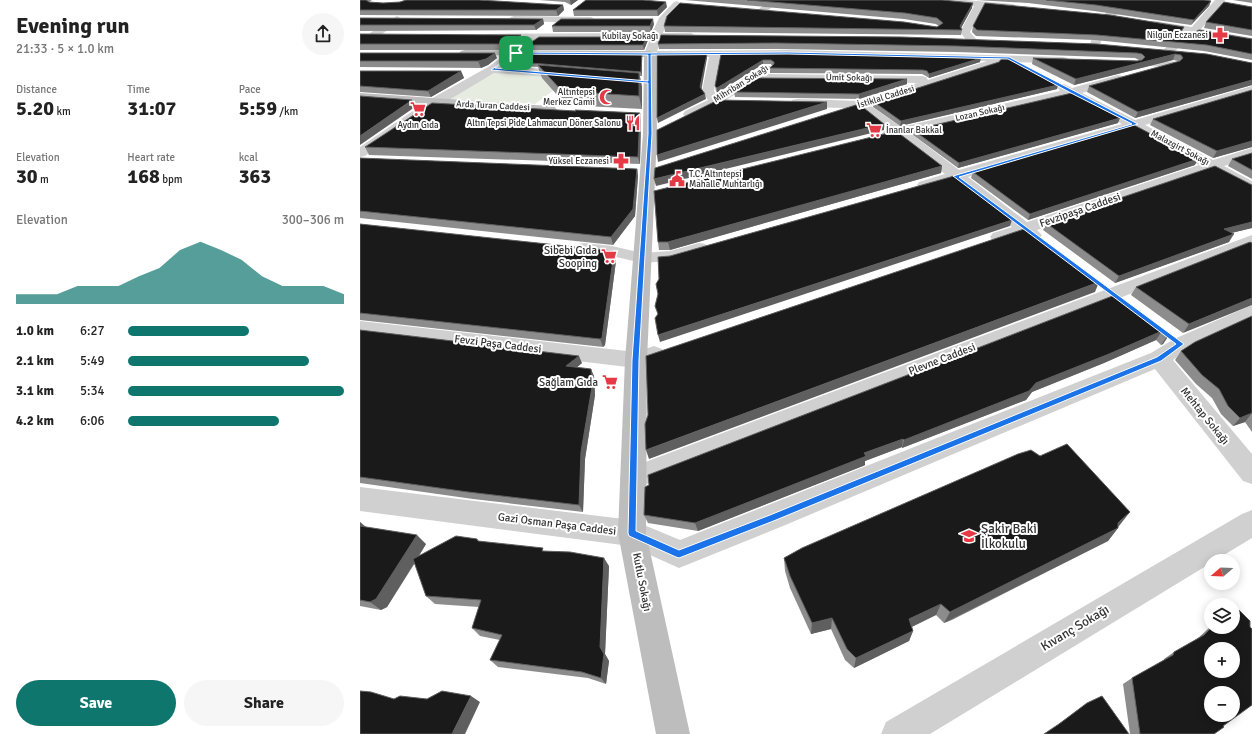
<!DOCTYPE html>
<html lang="en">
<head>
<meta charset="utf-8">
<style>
  body { margin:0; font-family:Signika,sans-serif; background:#f6f6f6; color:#222; height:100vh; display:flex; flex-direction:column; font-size:15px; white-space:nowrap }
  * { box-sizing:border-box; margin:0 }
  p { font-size:13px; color:#767676 }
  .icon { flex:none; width:22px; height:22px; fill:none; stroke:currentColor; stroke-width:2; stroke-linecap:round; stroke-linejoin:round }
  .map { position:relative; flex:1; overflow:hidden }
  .details { display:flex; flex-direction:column; background:#fff; width:360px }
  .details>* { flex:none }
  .needle { width:26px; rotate:251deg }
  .fabs { position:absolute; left:844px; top:554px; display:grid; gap:8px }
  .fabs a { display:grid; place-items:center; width:36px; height:36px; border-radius:50%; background:#fff; box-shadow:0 2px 10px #0003; font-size:20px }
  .pin { position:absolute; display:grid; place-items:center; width:34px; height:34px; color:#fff; margin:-17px; border-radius:8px; box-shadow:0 2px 6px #0006 }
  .round { display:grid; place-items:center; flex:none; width:42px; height:42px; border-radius:21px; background:#f6f6f6 }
  .head { display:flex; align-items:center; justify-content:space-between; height:68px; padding:0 16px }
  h1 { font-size:22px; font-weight:700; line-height:30px }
  .metrics { display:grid; grid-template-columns:repeat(3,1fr); gap:6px; height:68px; padding:4px 16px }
  .metrics div { display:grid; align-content:center }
  .metrics b { font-size:20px; font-weight:700 }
  .metrics small { font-size:11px; font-weight:400 }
  .metrics p { font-size:11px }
  .chart { height:112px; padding:8px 16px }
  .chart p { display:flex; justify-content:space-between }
  .chart svg { width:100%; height:72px; margin-top:4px; fill:#0f766e; opacity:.7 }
  .cta { display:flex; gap:8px; margin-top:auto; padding:8px 16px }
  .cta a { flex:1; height:46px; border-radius:24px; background:#0f766e; color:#fff; font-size:16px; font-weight:700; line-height:46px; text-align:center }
  .cta a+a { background:#f6f6f6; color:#222 }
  ul { padding:0 16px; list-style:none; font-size:13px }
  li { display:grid; grid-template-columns:64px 48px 1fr; align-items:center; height:30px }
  li i { height:10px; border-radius:5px; background:#0f766e }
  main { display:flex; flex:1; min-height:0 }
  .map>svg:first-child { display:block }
  .green { fill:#e6ecdf }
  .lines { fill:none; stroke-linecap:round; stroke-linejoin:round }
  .street { fill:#d0d0d0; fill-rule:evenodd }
  .secondary { fill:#bdbdbd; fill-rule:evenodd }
  .wall { fill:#8c8c8c }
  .shaded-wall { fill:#5f5f5f }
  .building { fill:#1a1a1a; stroke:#5f5f5f; fill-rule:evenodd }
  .route { fill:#1a73e8; stroke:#fff; fill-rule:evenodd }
  .labels { text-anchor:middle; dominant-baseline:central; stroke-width:4; stroke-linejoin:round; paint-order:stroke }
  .far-poi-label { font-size:9px; fill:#333; stroke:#fff; text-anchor:end }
  .far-street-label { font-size:9px; fill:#333; stroke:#fff }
  .street-label { font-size:11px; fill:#333; stroke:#fff }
  .poi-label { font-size:11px; fill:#333; stroke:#fff; text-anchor:end }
  .near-poi-label { font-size:13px; fill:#333; stroke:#fff; text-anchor:start }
  .near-street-label { font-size:13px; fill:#333; stroke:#fff }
</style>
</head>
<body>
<main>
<section class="details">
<div class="head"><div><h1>Evening run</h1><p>21:33 · 5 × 1.0 km</p></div><a class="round"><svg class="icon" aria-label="share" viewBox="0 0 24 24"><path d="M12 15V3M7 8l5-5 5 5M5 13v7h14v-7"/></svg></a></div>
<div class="metrics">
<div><p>Distance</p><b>5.20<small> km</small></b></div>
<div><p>Time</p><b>31:07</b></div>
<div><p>Pace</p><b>5:59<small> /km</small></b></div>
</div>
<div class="metrics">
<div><p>Elevation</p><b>30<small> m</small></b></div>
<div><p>Heart rate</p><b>168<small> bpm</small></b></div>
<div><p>kcal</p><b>363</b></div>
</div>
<div class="chart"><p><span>Elevation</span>300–306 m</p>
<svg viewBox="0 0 160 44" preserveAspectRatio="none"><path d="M0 44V38L10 38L20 38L30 33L40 33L50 33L60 27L70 22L80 11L90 6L100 11L110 17L120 27L130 33L140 33L150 33L160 38V44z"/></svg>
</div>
<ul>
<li><b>1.0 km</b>6:27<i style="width:56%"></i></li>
<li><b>2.1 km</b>5:49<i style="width:84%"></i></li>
<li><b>3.1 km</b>5:34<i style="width:100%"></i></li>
<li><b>4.2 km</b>6:06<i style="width:70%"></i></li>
</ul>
<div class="cta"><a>Save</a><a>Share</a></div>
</section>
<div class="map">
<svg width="892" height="734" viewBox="0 0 892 734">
  <rect width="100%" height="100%" fill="#fff"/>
  <!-- green -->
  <path class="green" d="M131 72 209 79 175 104 87 100Z"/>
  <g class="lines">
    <!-- street -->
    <path class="street" d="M409 0H420L405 13H399L397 11Z
      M568 0H605L653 4 658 7 653 10 623 7 610 32 617 40 612 43 608 42 600 32 614 6 573 3Z
      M762 0H772L766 7 749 21 739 47H731L730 45C733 33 737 19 747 12 753 8 759 6 762 0Z
      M855 0H865L862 5 841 29 892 38V44L836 34 811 54H803L802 52 803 50 825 32 791 26 790 24 791 22 795 21 832 27Z
      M317 1 322 4 307 21 303 33H331L336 36 331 39H301L297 51 428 50 703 57 707 58 709 60 707 62 703 63 639 62 638 65 511 106 541 127 700 91 698 88 700 85 704 84 712 88 758 75 762 76 764 79 762 82 722 93 775 120 892 86V94L785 125 853 160 892 148V157L864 166 892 181V192L886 190 850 171 677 230 682 235 679 239C672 240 668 240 662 235L639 242 633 241 630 237 633 233 652 227 594 182 565 190 559 188 557 185 559 182 585 174 536 136 529 138 524 137 522 134 524 131 528 130 499 110 492 112 487 111 486 108 437 107 432 106 431 103 432 100 437 99 501 101 557 83 396 81 360 104 330 118 325 117 323 114 325 111 348 100 342 91 349 57 286 56 284 54 290 39H180L143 66 211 71 215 72 217 75 215 78 211 79 134 73 79 106 5 156 0 157V147L69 100 128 67 167 39H131L127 38 126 36 127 34 292 33 299 18 314 2ZM428 56 627 61 568 80 566 77 562 76 406 74 413 68 411 66H403L357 95 354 91 360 57ZM709 96 762 124 599 170 550 133ZM772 129 839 165 667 222 608 177Z
      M37 16 42 19 40 21 18 37H10L9 35 10 33Z
      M154 16 231 17 236 20 231 23 151 21 149 19 151 17Z
      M767 60 892 64V70L763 65 761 63 763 61Z
      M892 235V246L282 486 273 489 264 486 260 478 264 470Z
      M224 243 252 246 282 253 310 251 339 243 345 244 348 248 345 252 311 261 282 263 252 256 218 252 215 248 218 244Z
      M892 305V320L828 349 813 360 892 454V484L883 481 795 369 423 526 319 568 270 546 0 511V487L272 520 320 540 791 353 814 339Z
      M0 321 276 352 294 346 302 349 305 354 302 359 276 368 0 335Z
      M892 510V538L854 561H851V563L570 734H521L526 722 882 514Z"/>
    <!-- secondary -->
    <path class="secondary" d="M105 50 290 51 296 54 297 134 287 360 286 533 330 734H296L258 533 265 360 283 134 284 57 101 55 99 53 101 51Z
      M0 93 190 106 195 107 197 110 195 113 190 114 0 101Z"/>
  </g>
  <!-- wall -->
  <path class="wall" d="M0 0H12L9 2 23 3 203 5 204 10 198 16 0 15Z
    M179 0H218L211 5 205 2Z
    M325 0H582L612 8 601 28 602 30 601 35 305 32 304 26 577 27 579 26 576 24 544 19Z
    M616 0H844L851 1 849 6 831 25 734 11 668 3Z
    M873 0H892V3Z
    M307 7 298 16H214L213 10Z
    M892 7V36L844 28 846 22Z
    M0 18 183 19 184 24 176 30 0 31Z
    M294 24 291 32H193L192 26Z
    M613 26 824 27 822 32 827 36 892 39V60L844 51 735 40 616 36 612 32Z
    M0 34 162 40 150 50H0Z
    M301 35 737 44 892 63V85L775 118 727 92 729 86 819 62 818 61 813 60 714 85 672 64 673 58 777 61H781L775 58 596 52 416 49H299L298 44Z
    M288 40 284 50H168L167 45Z
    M0 53 137 58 128 65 121 68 0 67Z
    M361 54 620 62 569 78 566 76 562 74 410 73V68L412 66 411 64H403L357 93 356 91 355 86Z
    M282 58V76H280L282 87V109L206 105 182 78 178 67 147 65 146 61Z
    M639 62 698 85 697 89 540 126 513 107 514 102Z
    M0 71H101L104 78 71 97 0 92Z
    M547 84 499 99 375 97 374 92Z
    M892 90V147L853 158 790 125 793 119Z
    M215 110 281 120 280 164 9 155 5 147 215 111Z
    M758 123 598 168 553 135V130Z
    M892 153V179L868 166 872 159Z
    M0 158 277 169 278 176 275 216 253 245 0 218Z
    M835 165 668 220 611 178 613 172Z
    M582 166 581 173 310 250H299L298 242Z
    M890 184 892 185V228L871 233 869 242 755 283 683 230 686 223Z
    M0 224 256 261 245 345 243 347 0 320Z
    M892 243 823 333 771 295 776 287Z
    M755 295 809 335 803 344 801 345 796 340 744 363 672 392 666 400 542 448V447L505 461V465L503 466 338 531 288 523 284 515Z
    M892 316V432L885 422 873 426 861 414 852 398 836 384 815 360 821 351Z
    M0 330 222 363 217 367 234 376 235 395 225 459 223 512 113 499 0 483Z
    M0 522 6 527 66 544 59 556 118 541 185 551 249 566 245 654 249 661 246 684 228 678 138 667 130 660 140 640 120 636 112 628 119 607 75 604 66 596 55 563 27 607 21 610 0 606Z
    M758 526V528L748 541 592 620 584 623 576 615 552 627 553 631 549 641 494 668 485 660 471 629 451 634 430 588 425 571 424 558Z
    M851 626V627H873L863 726 854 734H770L763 684 772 678 804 661V659L814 652 837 639Z"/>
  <!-- shaded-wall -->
  <path class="shaded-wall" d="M210 0H218L211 5Z
    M851 1 849 6 831 25 834 20Z
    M306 2 307 7 298 16 297 10Z
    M613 3 612 8 600 30V26Z
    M203 5 204 10 198 16 196 10Z
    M183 19 184 24 176 30 174 25Z
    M293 19 294 24 291 32 290 26Z
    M161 35 162 40 150 50 148 44Z
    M287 37 288 40 284 50 283 45Z
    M135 53 137 58 128 65 121 68 118 61Z
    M282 54V76L281 72Z
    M347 54V58L341 92 340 87Z
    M815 54 813 60 714 85 716 79Z
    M621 58 620 62 569 78V74Z
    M403 60V64L357 93V88Z
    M101 71 104 78 71 97 68 91Z
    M279 73 282 87V109L279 96Z
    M547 79V84L499 99V94Z
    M892 80V85L775 118 778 112Z
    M698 85 697 89 540 126 541 121Z
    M345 94 346 99 298 123 297 118Z
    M52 100 55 107 0 145V136Z
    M467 102V109L298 162 297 155Z
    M280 113 281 120 280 164 278 157Z
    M760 118 758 123 598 168 599 163Z
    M524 124V130L296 186 294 179Z
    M892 141V147L853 158 857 151Z
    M838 159 835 165 668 220 670 214Z
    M582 166 581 173 310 250 308 242Z
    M277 169 278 176 275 216 253 245 251 237Z
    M652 220 650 226 300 342 298 335Z
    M892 222V228L859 236 864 229Z
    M874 234 869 242 755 283 759 276Z
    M254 253 256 261 245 345 243 347 240 339Z
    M739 282 735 292 289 459 286 450Z
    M892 298V305L823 333 829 324Z
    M802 331 796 340 744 363 672 392 666 400 542 448 544 440 676 383Z
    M809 335 803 344 801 345 807 336Z
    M219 356 222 363 209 374 206 366Z
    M231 369 234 376 235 395 225 459 223 512 219 505 221 452Z
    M892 413 885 422 873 426 880 418Z
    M543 439 542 447 505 461V465L503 466 338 531 335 523 504 453Z
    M770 512 759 526 755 529 758 528 748 541 584 623 590 612 758 523Z
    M0 522 9 530 0 526Z
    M57 535 66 544 27 607 21 610 10 602Z
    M244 558 249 566 245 654 249 661 246 684 241 678 240 647Z
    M581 604 576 615 545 630 549 619Z
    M472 618 471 629 451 634 452 623Z
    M553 631 549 641 494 668 496 658Z
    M111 696 120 702 105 734H92Z"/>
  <!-- building -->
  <path class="building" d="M0 0H6L9 2 23 3 40 2 46 0H119L203 5 196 10H0Z
    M226 0H283L306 2 297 10H213Z
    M387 0H582L613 3 600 26 602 30 304 26 307 16 320 3 544 22 577 27 583 23 577 18 545 13Z
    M686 0H844L851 1 834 20 736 5Z
    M864 2 892 7V30L846 22Z
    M625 3 750 15 824 27 821 31 827 36 839 30 892 39V54L847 45 737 35 617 30 613 26Z
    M0 18 183 19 174 25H0Z
    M201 19H293L290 26H192Z
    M0 34 161 35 148 44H0Z
    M301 35 542 37 737 44 847 54 892 63V80L778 112 729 86 820 61 823 58 821 55 815 54 716 79 673 58 777 61 782 60 785 57 782 54 777 53 597 46 416 43 298 44Z
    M179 37H287L283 45H167Z
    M0 53H135L126 59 118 61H0Z
    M297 53 347 54 340 87 345 94 297 118Z
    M428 53 621 58 569 74 567 71 563 70 410 68 414 64V62L411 60H403L357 88 355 86 361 54Z
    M154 54H282L281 72 146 61Z
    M642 58H649L698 85 541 121 514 102 639 62Z
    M178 65 279 73V96L202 91Z
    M0 71H101L68 91 0 86Z
    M396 78 547 79 499 94 374 92Z
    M892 90V141L857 151 793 119Z
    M712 93 760 118 599 163 553 130Z
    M0 96 52 100 0 136Z
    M358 100 467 102 297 155V130Z
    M72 103 216 111 215 110 280 113 278 157 5 147Z
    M499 104 524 124 294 179 295 168Z
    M774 125 838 159 670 214 613 172Z
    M536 131 582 166 308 242H298L294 191Z
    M892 153V170L872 159Z
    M0 158 277 169 273 209 251 237 0 211Z
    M855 166 890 184 892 185V222L864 229 874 234 759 276 686 223Z
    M594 176 652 220 298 335 295 318 298 314 295 306 298 294 296 284 299 279 298 257 310 256Z
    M0 224 253 251 254 253 242 338 240 339 0 313Z
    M667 228 739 282 286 450 285 424 288 415 286 356Z
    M890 242 892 243V298L829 324 776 287Z
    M755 295 809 335 807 336 802 331 749 354 676 383 669 391 544 440 543 439 504 453 506 456 504 457 335 523 284 515 285 487 289 485 288 475Z
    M892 316V413L880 418 868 406 859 389 842 375 821 351 835 342Z
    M0 330 219 356 206 366 231 369 232 387 221 452 219 505 108 492 0 477Z
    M707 444 770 512 758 523V528L590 612 581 604 549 619 553 631 496 658 487 649 472 618 452 623 430 576 424 558 442 548 658 454 671 450 680 456Z
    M0 526 57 535 16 599 10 602 0 600Z
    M96 536 117 539 118 541 183 548 182 551 210 552 244 558 240 647 244 654 241 678 222 672 130 660 142 635 112 628 121 600 66 596 53 559Z
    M879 610 890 621V627L892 629V705L863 726 864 727 854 734H780L772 678 813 655 814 652 844 635 852 627H873V612ZM851 649H873V671H851ZM851 693H873V715H851Z
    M0 691 11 692 34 699 40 696 67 699 82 691 111 696 92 734H0Z
    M742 696 769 734H684L699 724 727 703Z"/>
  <!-- route -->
  <path class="route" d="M156 52 290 53 428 52 649 57 778 124 599 177 824 344 801 361 416 520 319 558 316 557 269 536 268 533 272 360 288 134V83L131 70ZM156 54 288 55V81L135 68ZM428 54 648 59 709 92 772 124 593 176 816 344 797 357 410 515 319 550 276 531 279 360 292 134 291 55Z"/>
  <!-- icons -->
  <defs>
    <symbol id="pharmacy-bare" viewBox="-9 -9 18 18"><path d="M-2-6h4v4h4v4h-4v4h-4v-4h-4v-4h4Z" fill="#e63946" stroke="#fff" stroke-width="2.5" paint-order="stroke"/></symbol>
    <symbol id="mosque-bare" viewBox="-9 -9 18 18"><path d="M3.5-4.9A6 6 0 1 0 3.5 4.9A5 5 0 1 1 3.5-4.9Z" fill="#e63946" stroke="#fff" stroke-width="2.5" paint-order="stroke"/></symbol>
    <symbol id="supermarket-bare" viewBox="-9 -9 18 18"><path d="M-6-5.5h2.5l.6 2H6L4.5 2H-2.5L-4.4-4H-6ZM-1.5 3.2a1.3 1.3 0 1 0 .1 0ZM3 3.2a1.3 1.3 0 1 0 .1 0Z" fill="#e63946" stroke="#fff" stroke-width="2.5" paint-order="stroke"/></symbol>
    <symbol id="restaurant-bare" viewBox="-9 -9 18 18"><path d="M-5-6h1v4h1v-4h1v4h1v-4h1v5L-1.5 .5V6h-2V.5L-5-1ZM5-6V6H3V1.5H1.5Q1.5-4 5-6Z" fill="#e63946" stroke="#fff" stroke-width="2.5" paint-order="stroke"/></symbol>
    <symbol id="civic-bare" viewBox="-9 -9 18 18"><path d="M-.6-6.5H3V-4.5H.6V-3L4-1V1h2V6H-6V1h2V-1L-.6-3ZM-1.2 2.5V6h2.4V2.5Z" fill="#e63946" stroke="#fff" stroke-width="2.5" paint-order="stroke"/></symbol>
    <symbol id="school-bare" viewBox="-9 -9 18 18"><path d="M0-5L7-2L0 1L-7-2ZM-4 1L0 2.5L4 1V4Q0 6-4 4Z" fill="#e63946" stroke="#fff" stroke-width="2.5" paint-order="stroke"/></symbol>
  </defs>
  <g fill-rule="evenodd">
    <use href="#pharmacy-bare" x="849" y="24" width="22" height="22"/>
    <use href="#mosque-bare" x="236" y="86" width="22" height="22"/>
    <use href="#supermarket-bare" x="47" y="98" width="22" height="22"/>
    <use href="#restaurant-bare" x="262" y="112" width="22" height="22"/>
    <use href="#supermarket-bare" x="503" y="119" width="22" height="22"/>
    <use href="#pharmacy-bare" x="250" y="150" width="22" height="22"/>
    <use href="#civic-bare" x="306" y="168" width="22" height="22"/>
    <use href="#supermarket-bare" x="238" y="245" width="22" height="22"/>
    <use href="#supermarket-bare" x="239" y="371" width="22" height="22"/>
    <use href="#school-bare" x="598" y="525" width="22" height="22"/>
  </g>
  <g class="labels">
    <!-- far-poi labels -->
    <g class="far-poi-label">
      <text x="848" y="35">Nilgün Eczanesi</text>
      <text x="235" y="92">Altıntepsi<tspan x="235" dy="10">Merkez Camii</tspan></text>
      <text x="261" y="123">Altın Tepsi Pide Lahmacun Döner Salonu</text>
      <text x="58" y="125" text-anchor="middle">Aydın Gıda</text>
      <text x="526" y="130" text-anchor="start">İnanlar Bakkal</text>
      <text x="249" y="161">Yüksel Eczanesi</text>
      <text x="329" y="174" text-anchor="start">T.C. Altıntepsi<tspan x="329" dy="10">Mahalle Muhtarlığı</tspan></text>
    </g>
    <!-- far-street labels -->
    <g class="far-street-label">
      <text x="270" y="36">Kubilay Sokağı</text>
      <text transform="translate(489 78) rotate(1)">Ümit Sokağı</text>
      <text transform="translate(381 84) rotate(-32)">Mihriban Sokağı</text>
      <text transform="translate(526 97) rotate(-17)">İstiklal Caddesi</text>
      <text transform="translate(133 106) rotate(3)">Arda Turan Caddesi</text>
      <text transform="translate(620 113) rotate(-13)">Lozan Sokağı</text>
      <text transform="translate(820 148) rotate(28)">Malazgirt Sokağı</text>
    </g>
    <!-- street labels -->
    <g class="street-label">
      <text transform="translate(720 210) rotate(-19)">Fevzipaşa Caddesi</text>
      <text transform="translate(138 344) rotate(7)">Fevzi Paşa Caddesi</text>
      <text transform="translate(582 359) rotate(-21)">Plevne Caddesi</text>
      <text transform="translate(845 416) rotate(51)">Mehtap Sokağı</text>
      <text transform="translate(197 524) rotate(7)">Gazi Osman Paşa Caddesi</text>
      <text transform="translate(282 582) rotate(79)">Kutlu Sokağı</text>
    </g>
    <!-- poi labels -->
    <g class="poi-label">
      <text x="237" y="250">Sibebi Gıda<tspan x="237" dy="13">Sooping</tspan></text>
      <text x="238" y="382">Sağlam Gıda</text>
    </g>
    <!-- near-poi labels -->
    <g class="near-poi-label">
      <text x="621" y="529">Şakir Baki<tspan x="621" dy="15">İlkokulu</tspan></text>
    </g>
    <!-- near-street labels -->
    <g class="near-street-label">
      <text transform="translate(715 628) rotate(-31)">Kıvanç Sokağı</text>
    </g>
  </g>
</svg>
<div class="fabs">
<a><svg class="needle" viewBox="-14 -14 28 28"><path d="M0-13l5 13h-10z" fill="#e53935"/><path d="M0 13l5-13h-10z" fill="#767676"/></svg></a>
<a><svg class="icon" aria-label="layers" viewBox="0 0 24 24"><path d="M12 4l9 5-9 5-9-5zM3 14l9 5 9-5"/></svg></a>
<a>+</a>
<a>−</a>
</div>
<div class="pin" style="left:156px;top:53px;background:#1e9e55"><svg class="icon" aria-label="arrive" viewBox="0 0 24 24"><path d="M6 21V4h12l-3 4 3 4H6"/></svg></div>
</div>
</main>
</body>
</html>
